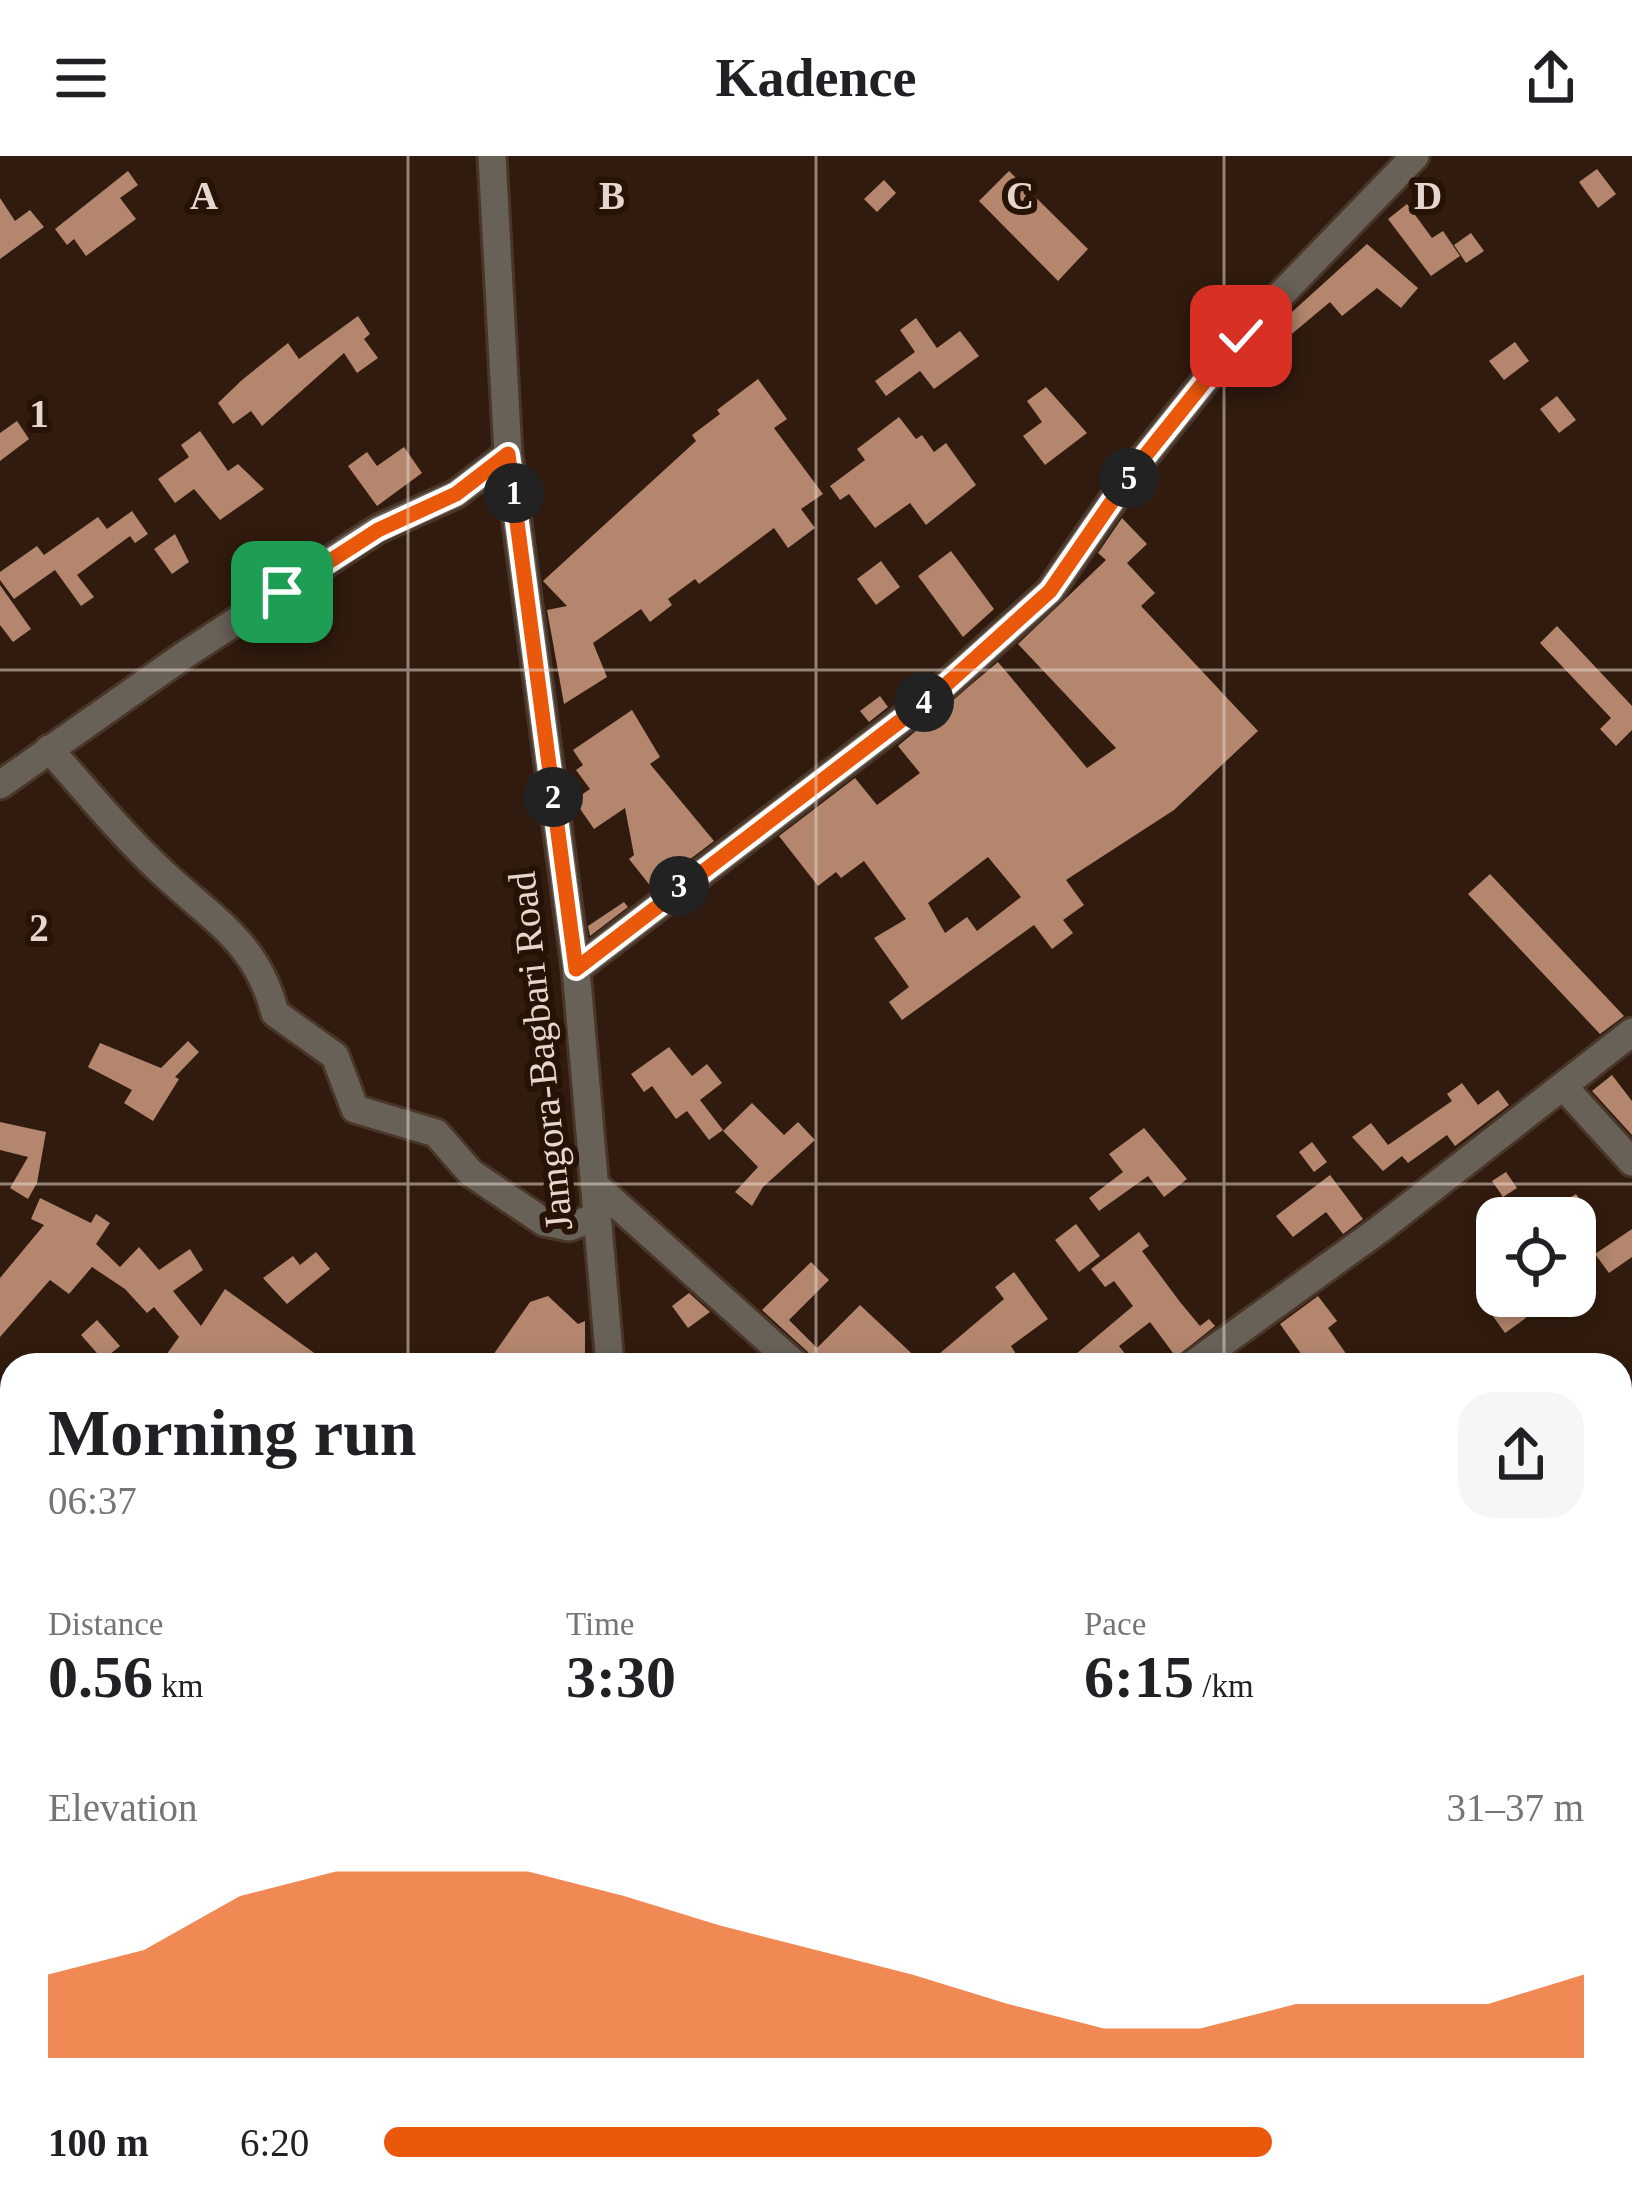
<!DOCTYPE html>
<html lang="en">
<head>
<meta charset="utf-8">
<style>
  body { margin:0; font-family:"Times New Roman",serif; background:#f6f6f6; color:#202124; height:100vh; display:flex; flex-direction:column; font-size:45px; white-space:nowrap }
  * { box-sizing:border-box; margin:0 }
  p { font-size:39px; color:#757577 }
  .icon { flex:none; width:66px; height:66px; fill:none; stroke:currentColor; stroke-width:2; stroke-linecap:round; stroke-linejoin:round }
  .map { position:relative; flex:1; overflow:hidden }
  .details { position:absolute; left:0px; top:1197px; width:1632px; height:861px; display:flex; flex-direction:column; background:#fff; border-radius:36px 36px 0 0; box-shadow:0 6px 18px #0003 }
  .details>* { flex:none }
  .tools { position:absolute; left:1476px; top:1041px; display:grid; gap:24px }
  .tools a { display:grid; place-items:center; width:120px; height:120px; border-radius:24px; background:#fff; box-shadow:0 6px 18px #0003; font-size:60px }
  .pin { position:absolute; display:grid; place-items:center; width:102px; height:102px; color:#fff; margin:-51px; border-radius:24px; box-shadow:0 6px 18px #0006 }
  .km { position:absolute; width:60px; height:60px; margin:-30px; border-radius:50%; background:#222; color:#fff; font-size:33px; line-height:60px; text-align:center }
  .round { display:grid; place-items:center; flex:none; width:126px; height:126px; border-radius:36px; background:#f6f6f6 }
  .summary { display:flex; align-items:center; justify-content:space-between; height:204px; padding:0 48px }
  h1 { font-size:66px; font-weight:600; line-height:90px }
  .stats { display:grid; grid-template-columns:repeat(3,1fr); gap:18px; height:204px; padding:12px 48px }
  .stats div { display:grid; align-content:center }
  .stats b { font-size:60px; font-weight:600 }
  .stats small { font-size:33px; font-weight:400 }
  .stats p { font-size:33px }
  .chart { height:336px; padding:24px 48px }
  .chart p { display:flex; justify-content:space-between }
  .chart svg { width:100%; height:216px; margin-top:12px; fill:#ea580c; opacity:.7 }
  ul { padding:0 48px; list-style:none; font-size:39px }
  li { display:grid; grid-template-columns:192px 144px 1fr; align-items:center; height:90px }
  li i { height:30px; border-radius:15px; background:#ea580c }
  header { display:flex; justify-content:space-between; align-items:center; height:156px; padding:0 48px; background:#fff; font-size:54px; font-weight:600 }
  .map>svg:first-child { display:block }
  .building { fill:#b3866d; fill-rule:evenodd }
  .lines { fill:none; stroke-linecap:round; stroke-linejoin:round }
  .minor-casing { stroke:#4a3529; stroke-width:33 }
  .minor { stroke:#686157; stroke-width:27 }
  .route-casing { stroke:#fff; stroke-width:24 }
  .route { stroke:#ea580c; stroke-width:15 }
  .grid { fill:none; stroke:#e6d7ce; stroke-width:3; stroke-opacity:0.55 }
  .labels { text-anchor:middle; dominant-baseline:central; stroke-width:12; stroke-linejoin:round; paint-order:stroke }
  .street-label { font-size:39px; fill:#e6d7ce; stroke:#271206 }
  .grid-label { font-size:39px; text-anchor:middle; font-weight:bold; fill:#e6d7ce; stroke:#271206; stroke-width:12; stroke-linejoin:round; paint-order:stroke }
</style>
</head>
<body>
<header><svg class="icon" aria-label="menu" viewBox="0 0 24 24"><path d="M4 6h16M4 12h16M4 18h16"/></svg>Kadence<svg class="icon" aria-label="share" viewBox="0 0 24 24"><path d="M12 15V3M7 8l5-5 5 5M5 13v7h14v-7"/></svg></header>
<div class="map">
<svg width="1632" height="2056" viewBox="0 0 1632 2056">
  <rect width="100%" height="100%" fill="#311b0e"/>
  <!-- building -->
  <path class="building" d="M1597 13 1616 38 1598 52 1579 26Z
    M128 15 138 29 120 42 136 63 86 100 74 83 67 89 55 73Z
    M1009 15 1088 93 1058 125 979 45Z
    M884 24 896 37 877 56 864 43Z
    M0 42 15 65 30 54 44 71 0 103Z
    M1407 48 1432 82 1443 75 1460 100 1431 120 1388 63Z
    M1471 77 1484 95 1466 107 1454 89Z
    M1367 88 1418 132 1401 152 1377 132 1342 160 1330 146 1281 187 1271 175Z
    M358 160 370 178 364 183 378 202 357 217 344 197 262 270 251 255 233 268 218 247 242 224 288 187 299 203Z
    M916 162 937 192 960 175 979 200 934 233 920 215 886 240 875 225 915 196 900 174Z
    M1515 186 1529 205 1504 224 1489 205Z
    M758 223 787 263 774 272 823 338 801 353 815 372 788 392 774 372 699 428 695 423 668 443 672 449 650 466 641 453 593 487 607 521 564 548 547 454 567 450 543 425 696 285 692 279 720 258 717 254Z
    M1046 231 1087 277 1045 309 1023 280 1042 266 1027 245Z
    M1557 240 1576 264 1559 277 1540 253Z
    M899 261 916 283 922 279 934 296 946 287 976 329 926 369 910 347 875 372 849 338 840 344 830 330 865 304 857 293Z
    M17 265 29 283 0 305V277Z
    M200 275 228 315 238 308 264 333 220 364 194 333 175 347 158 323 189 301 181 289Z
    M404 291 422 317 377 350 348 310 367 296 377 310Z
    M132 355 148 378 135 387 130 380 77 419 94 441 81 450 55 414 14 443 0 424V416L37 390 44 399 98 361 107 373Z
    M1122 362 1147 388 1127 407 1155 437 1141 450 1258 575 1174 654 1066 724 1084 749 1063 764 1073 777 1052 793 1034 769 902 864 889 846 909 831 874 782 906 763 864 705 841 722 836 716 818 730 779 680 855 622 877 649 920 617 898 590 998 506 1087 612 1116 592 1018 488 1106 404 1098 397ZM988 701 1021 741 977 775 967 761 945 777 928 747Z
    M175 378 189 406 172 418 154 393Z
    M951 395 994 453 963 481 918 420Z
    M881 405 900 431 876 449 857 423Z
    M0 429 31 473 13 486 0 469Z
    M1557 470 1632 550V574L1616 590 1600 573 1611 562 1540 487Z
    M880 540 888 551 869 566 860 555Z
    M632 554 660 601 650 608 714 685 652 732 629 703 634 699 625 652 594 673 574 644 590 633 576 614 583 609 573 594Z
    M1490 718 1624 860 1600 878 1468 738Z
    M624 746 628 751 590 780 588 770Z
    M188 885 199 896 175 921 179 923 153 965 124 947 132 934 88 911 100 887 161 912Z
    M669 891 692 920 707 908 722 927 700 944 723 974 709 984 687 955 676 963 652 930 644 936 631 918Z
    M1612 919 1632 945V979L1592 935Z
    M1462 927 1478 949 1498 934 1509 949 1455 990 1447 979 1408 1007 1402 1000 1383 1015 1352 981 1371 967 1388 989 1452 945 1447 938Z
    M752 947 784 979 798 966 815 984 763 1031 752 1050 735 1036 758 1011 723 975Z
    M0 966 46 976 37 1027 28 1043 10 1032 28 1001 0 994Z
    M1144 972 1187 1023 1164 1041 1148 1020 1099 1055 1089 1042 1123 1016 1109 998Z
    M1312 986 1327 1006 1314 1016 1299 996Z
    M1506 1016 1517 1032 1503 1041 1492 1025Z
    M1330 1019 1363 1063 1343 1078 1326 1056 1293 1081 1276 1060Z
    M1576 1038 1589 1056 1575 1066 1559 1049Z
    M40 1042 91 1067 96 1058 110 1067 96 1088 120 1111 139 1091 159 1114 190 1093 203 1114 173 1135 201 1170 225 1133 331 1209H159L179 1181 154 1151 147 1157 125 1133 92 1111 69 1138 50 1124 0 1181V1122L44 1069 31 1063Z
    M1076 1068 1100 1100 1079 1116 1055 1084Z
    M1632 1073V1101L1609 1117 1595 1098Z
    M1139 1076 1149 1090 1142 1095 1180 1146 1200 1170 1209 1163 1215 1170 1176 1201 1150 1166 1119 1190 1134 1209H1063L1133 1150 1114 1125 1105 1131 1091 1113Z
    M316 1096 330 1113 287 1148 263 1122 293 1100 300 1109Z
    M811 1106 829 1124 789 1164 817 1192 860 1149 924 1209H814L808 1196 762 1154Z
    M1014 1116 1048 1163 1011 1190 1016 1198 1001 1209H926L1004 1143 995 1131Z
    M689 1137 710 1156 688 1172 672 1150Z
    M548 1140 578 1168 585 1165V1209H486L530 1146Z
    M1318 1140 1337 1165 1328 1172 1347 1199 1334 1209H1309L1280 1168Z
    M1511 1141 1526 1162 1505 1177 1490 1156Z
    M97 1164 120 1190 103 1204 81 1179Z"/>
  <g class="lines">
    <defs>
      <path id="minor" d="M492 0 508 298 576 813 610 1209
        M49 593C86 634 121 678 162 716 213 764 257 786 275 857L335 900 355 953 436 977 471 1017 544 1066 569 1071 596 1061
        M0 629 186 498 378 373 456 338 508 298
        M576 813 938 536 1050 435 1133 315 1241 180 1415 0
        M1563 930 1632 1006
        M594 1028 796 1209
        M1192 1209 1380 1073 1632 876
        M1620 1542 1632 1540
        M702 2046 704 2056
        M1139 2046 1141 2056
        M266 2056 275 2046"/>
    </defs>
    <!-- minor casing -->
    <use href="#minor" class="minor-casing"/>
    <!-- minor -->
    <use href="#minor" class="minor"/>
  </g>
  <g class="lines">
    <defs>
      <path id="route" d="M282 436 378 374 456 338 508 298 576 813 938 536 1050 435 1133 315 1241 180"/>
    </defs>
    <!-- route casing -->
    <use href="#route" class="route-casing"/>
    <!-- route -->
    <use href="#route" class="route"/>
  </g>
  <!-- grid -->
  <path class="grid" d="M408 0V1209M816 0V1209M1224 0V1209M0 514H1632M0 1028H1632M0 1542H12M1620 1542H1632M408 2046V2056M816 2046V2056M1224 2046V2056"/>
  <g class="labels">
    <!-- street labels -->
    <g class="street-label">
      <text transform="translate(540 895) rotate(-96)">Jamgora-Bagbari Road</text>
    </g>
  </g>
  <g class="grid-label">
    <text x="204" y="53">A</text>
    <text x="612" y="53">B</text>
    <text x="1020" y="53">C</text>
    <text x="1428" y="53">D</text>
    <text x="39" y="271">1</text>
    <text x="39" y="785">2</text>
  </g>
</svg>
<div class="tools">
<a><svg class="icon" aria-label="locate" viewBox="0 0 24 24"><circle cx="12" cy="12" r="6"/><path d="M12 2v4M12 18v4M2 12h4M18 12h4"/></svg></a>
</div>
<div class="pin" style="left:282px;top:436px;background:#1e9e55"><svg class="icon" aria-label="arrive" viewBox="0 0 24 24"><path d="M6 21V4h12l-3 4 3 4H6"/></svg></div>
<div class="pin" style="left:1241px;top:180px;background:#d93025"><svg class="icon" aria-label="check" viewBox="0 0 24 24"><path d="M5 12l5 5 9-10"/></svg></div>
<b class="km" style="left:514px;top:337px">1</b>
<b class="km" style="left:553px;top:641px">2</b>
<b class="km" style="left:679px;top:730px">3</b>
<b class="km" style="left:924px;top:546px">4</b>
<b class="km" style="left:1129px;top:322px">5</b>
<section class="details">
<div class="summary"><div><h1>Morning run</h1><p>06:37</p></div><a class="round"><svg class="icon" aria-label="share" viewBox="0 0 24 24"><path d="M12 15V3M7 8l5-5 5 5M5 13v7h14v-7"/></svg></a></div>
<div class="stats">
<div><p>Distance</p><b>0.56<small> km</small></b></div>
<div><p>Time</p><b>3:30</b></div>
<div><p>Pace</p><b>6:15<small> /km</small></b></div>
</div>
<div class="chart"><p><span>Elevation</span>31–37 m</p>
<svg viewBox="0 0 160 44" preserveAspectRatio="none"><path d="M0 44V27L10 22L20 11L30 6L40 6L50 6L60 11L70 17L80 22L90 27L100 33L110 38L120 38L130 33L140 33L150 33L160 27V44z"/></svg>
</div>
<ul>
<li><b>100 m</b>6:20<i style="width:74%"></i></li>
</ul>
</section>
</div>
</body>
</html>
